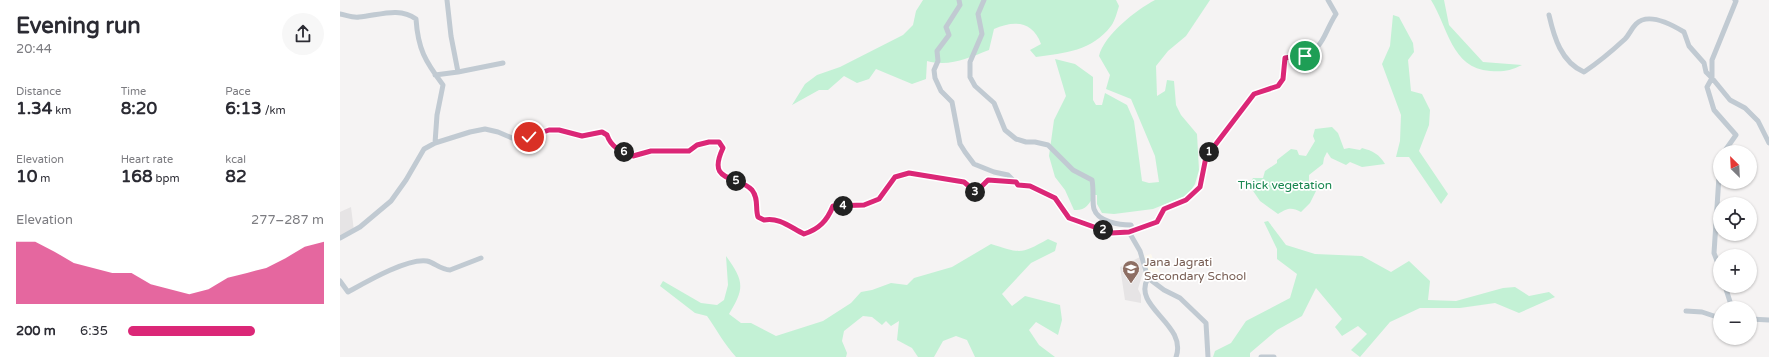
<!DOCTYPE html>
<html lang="en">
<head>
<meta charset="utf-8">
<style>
  body { margin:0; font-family:"Varela Round",sans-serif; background:#f7f7f7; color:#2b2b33; height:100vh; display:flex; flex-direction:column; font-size:15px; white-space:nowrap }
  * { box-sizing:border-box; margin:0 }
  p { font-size:13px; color:#7c7c81 }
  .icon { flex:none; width:22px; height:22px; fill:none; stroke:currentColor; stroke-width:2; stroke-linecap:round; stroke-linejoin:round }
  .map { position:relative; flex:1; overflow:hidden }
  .panel { display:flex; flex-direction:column; background:#fff; width:340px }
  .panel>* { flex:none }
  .needle { width:26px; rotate:336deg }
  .fabs { position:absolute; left:1373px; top:145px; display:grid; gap:8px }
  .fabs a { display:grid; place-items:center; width:44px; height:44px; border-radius:50%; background:#fff; box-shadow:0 1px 3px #0004; font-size:20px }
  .pin { position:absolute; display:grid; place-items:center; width:34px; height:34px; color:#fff; margin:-17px; border:2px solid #fff; border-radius:50%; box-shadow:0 1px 4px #0007 }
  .km { position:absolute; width:20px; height:20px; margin:-10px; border-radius:50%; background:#222; color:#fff; font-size:11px; line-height:20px; text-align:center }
  .round { display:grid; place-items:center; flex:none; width:42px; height:42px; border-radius:21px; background:#f7f7f7 }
  .head { display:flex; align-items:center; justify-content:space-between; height:68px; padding:0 16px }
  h1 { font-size:22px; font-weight:700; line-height:30px }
  .stats { display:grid; grid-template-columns:repeat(3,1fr); gap:6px; height:68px; padding:4px 16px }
  .stats div { display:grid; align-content:center }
  .stats b { font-size:17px; font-weight:700 }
  .stats small { font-size:11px; font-weight:400 }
  .stats p { font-size:11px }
  .chart { height:112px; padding:8px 16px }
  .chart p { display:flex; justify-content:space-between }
  .chart svg { width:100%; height:72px; margin-top:4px; fill:#db2777; opacity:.7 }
  ul { padding:0 16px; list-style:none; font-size:13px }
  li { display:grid; grid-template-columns:64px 48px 1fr; align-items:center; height:30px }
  li i { height:10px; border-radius:5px; background:#db2777 }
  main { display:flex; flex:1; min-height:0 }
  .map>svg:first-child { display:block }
  .commercial { fill:#fdf9ef }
  .education { fill:#e6e4e5 }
  .green { fill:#c3f1d5 }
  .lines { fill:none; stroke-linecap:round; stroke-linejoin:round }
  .street { stroke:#c1cad2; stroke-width:5 }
  .route-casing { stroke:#fff; stroke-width:8 }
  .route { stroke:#db2777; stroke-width:5 }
  .labels { text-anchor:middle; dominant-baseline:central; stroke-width:3.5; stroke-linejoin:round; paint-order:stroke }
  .park-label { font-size:12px; fill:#17864f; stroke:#fff }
  .education-label { font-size:12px; fill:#785e54; stroke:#fff; text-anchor:start }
</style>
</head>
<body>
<main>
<section class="panel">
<div class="head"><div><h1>Evening run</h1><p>20:44</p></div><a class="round"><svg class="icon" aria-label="share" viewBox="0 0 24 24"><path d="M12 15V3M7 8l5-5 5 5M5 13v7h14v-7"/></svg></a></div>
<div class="stats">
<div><p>Distance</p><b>1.34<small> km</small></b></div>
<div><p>Time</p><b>8:20</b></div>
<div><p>Pace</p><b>6:13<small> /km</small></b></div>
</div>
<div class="stats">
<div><p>Elevation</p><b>10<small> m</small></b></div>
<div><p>Heart rate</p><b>168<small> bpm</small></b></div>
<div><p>kcal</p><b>82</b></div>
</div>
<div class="chart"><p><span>Elevation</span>277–287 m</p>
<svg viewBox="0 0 160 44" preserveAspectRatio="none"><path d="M0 44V6L10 6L20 12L30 19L40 22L50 25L60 25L70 32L80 35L90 38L100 35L110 28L120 25L130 22L140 16L150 9L160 6V44z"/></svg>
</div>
<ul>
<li><b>200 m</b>6:35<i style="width:65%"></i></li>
</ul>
</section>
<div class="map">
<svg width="1429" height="357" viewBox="0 0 1429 357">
  <rect width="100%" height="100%" fill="#f5f3f3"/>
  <!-- commercial -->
  <path class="commercial" d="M811 254 814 261 812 269 816 268 821 273 819 276 822 279H813L808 271 804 256Z"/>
  <!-- education -->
  <path class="education" d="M11 207 14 231 0 237V212Z
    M800 257 803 272 798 289 801 295V303L785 300 780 267Z"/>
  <!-- green -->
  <path class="green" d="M583 0H776L779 6C777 12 775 21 771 26 752 51 725 53 696 57L690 50 701 44C693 21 674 20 654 29L649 50C628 58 610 67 587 61L586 79 572 84 536 69 529 79 517 83 504 76 488 90H479L452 105 465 84 477 75 500 67 563 35 573 25 576 11Z
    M815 0H870L846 36 828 51 816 66 817 96 825 91 827 80 834 81 836 105 841 115 857 134 859 170 855 184 848 195 813 209 774 214 762 213 757 204V195H754C749 205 745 211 734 210L725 190 715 177 709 156 714 120 726 96 715 59 735 64 753 77V100L756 105H762L765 93 787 105 794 121 802 181 809 183 819 182 815 156 791 99 766 89 770 75 759 56C764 35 796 10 815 0Z
    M1091 0H1104L1109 25 1143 62 1182 65C1170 71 1163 72 1150 71 1111 68 1108 27 1091 0Z
    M1053 15 1059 17 1073 43 1074 52 1068 60 1071 91 1082 94 1090 110 1089 125 1079 151 1108 194 1101 204 1069 157H1056L1060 141 1061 115 1042 64 1050 46Z
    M992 127 998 133 1004 149 1009 148 1020 150 1022 148C1033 151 1039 154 1045 164L1022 167 1010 162 1006 165 991 158 987 152 984 158 983 164 969 175V188L977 189 970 203 961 212C951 207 948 208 938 214L920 201 909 185 913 178H923L925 171 937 163V160L951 149 957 150 959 155 966 156 975 141 973 136 975 129Z
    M928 221 946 245 975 254 1022 256 1051 272 1069 261 1090 281 1088 300 1116 301 1163 288 1175 287 1189 296 1209 292 1215 297 1179 313 1155 303 1120 308H1080L1050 322 1020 357 1011 350 1027 334 1018 326 1002 336 995 327 1002 319 976 288 962 316 937 330 910 353V357H873L875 351 891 343 906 321 950 298 957 274 937 259V249L924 222Z
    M708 239 717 243 715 251 691 263 662 294 672 306 685 296 720 305 722 320 718 335 696 322 689 330 699 345 715 357H635L627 340 616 336 603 341 594 357H578L572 348 557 340 559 321 551 326 546 321 542 325 532 317 523 316 504 331 502 341 507 353 506 357H396C384 344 377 330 367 316L355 313 320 286 323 281 361 303 377 305 384 300 388 285 386 256C404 281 405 288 389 314L401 323H411L436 336 483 321 511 303 521 292 532 290 551 283 567 285 574 278 612 267 651 244C682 254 681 254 708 239Z"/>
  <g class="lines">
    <!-- street -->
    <path class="street" d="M107 0 111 36 118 72
      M619 0 620 5 606 27 609 35 597 51 598 61 594 70 595 78 601 91 612 102 620 144 625 152 634 164 654 172 668 175 678 185 690 186 715 197 729 218 771 233 793 232 817 222 824 209 846 200 860 187 866 157 887 128 895 121 914 94 938 86 943 79 945 58 953 56 959 58C986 47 982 36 996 14L988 0
      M644 0 638 14 642 34 630 62V77L635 86 654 103 665 130 676 139 686 142H695L708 145 733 170 752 180C754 190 752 203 754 209 758 222 780 225 791 225L793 232
      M1395 0 1396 1 1372 60V78L1390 100 1405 108 1418 121 1429 143
      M0 14C6 15 13 18 19 17 37 16 59 6 76 19 78 49 85 61 103 85L97 115 95 143
      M1209 15C1214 37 1221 62 1244 72 1259 62 1272 51 1285 39 1289 35 1291 29 1296 24 1308 12 1331 24 1344 32L1349 46 1364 63 1366 72 1372 78 1367 87 1374 110 1396 135 1384 152
      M95 75 118 72 163 63
      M1380 161 1374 253 1380 269
      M789 232 800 251 808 278 824 290 840 298 866 323 868 357
      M0 238 20 227 51 201 66 180 84 149 95 143 130 132 145 129 158 132 172 138 189 137 209 130H219L242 136 262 132 267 135C271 147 281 152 293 156L311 151H349L357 145 369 142 379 143 383 148C366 184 398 174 412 190 419 199 415 208 418 217L424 220 434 219 464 234C479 229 487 221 493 206L524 205 539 199 555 177 569 173 624 182 636 192 648 181 676 182
      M808 278C791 307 848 324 836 357
      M0 281 8 292C26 282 67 258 87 261 95 263 101 270 110 270L141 258
      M1385 286 1392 308
      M1346 311 1362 312 1380 318
      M1410 319 1429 320
      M921 357H934"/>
  </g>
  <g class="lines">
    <defs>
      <path id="route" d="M189 137 209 130H219L242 136 262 132 267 135C271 147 281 152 293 156L311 151H349L357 145 369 142H379L383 148C366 184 397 174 412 190 419 199 415 208 418 217L424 220C439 217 450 227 464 234 479 229 487 221 493 206L524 205 539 199 555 177 569 173 624 182 636 192 648 180 676 182 678 185 690 186 715 198 729 218 771 233 789 232 817 222 824 209 846 200 860 187 866 157 914 94 938 86 943 79 945 58C953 56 958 58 965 56"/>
    </defs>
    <!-- route casing -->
    <use href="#route" class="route-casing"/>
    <!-- route -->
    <use href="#route" class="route"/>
  </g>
  <!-- icons -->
  <defs>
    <symbol id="school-pin" viewBox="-11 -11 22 30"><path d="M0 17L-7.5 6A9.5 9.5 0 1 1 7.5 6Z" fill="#8d6e63" stroke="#fff"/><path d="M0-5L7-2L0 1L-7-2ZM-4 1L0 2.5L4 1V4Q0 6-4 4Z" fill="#fff"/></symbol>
  </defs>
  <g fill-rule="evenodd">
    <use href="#school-pin" x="781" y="259" width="20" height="27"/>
  </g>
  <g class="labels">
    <!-- park labels -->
    <g class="park-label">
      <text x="945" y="185">Thick vegetation</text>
    </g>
    <!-- education labels -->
    <g class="education-label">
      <text x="804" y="262">Jana Jagrati<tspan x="804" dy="14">Secondary School</tspan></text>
    </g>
  </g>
</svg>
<div class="fabs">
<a><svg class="needle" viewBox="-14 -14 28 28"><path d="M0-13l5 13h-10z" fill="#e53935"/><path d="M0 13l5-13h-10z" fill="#7c7c81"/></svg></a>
<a><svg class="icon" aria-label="locate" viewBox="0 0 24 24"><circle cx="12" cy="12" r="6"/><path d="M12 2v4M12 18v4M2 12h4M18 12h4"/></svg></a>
<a>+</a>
<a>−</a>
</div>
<div class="pin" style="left:965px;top:56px;background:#1e9e55"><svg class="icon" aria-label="arrive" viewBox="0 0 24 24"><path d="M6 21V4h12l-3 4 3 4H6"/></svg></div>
<div class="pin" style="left:189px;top:137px;background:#d93025"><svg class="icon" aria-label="check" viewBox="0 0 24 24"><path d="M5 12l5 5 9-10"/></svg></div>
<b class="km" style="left:869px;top:152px">1</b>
<b class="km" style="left:763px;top:230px">2</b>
<b class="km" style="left:635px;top:192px">3</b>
<b class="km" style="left:503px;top:206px">4</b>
<b class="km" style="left:396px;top:181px">5</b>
<b class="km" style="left:284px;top:152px">6</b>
</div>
</main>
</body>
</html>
